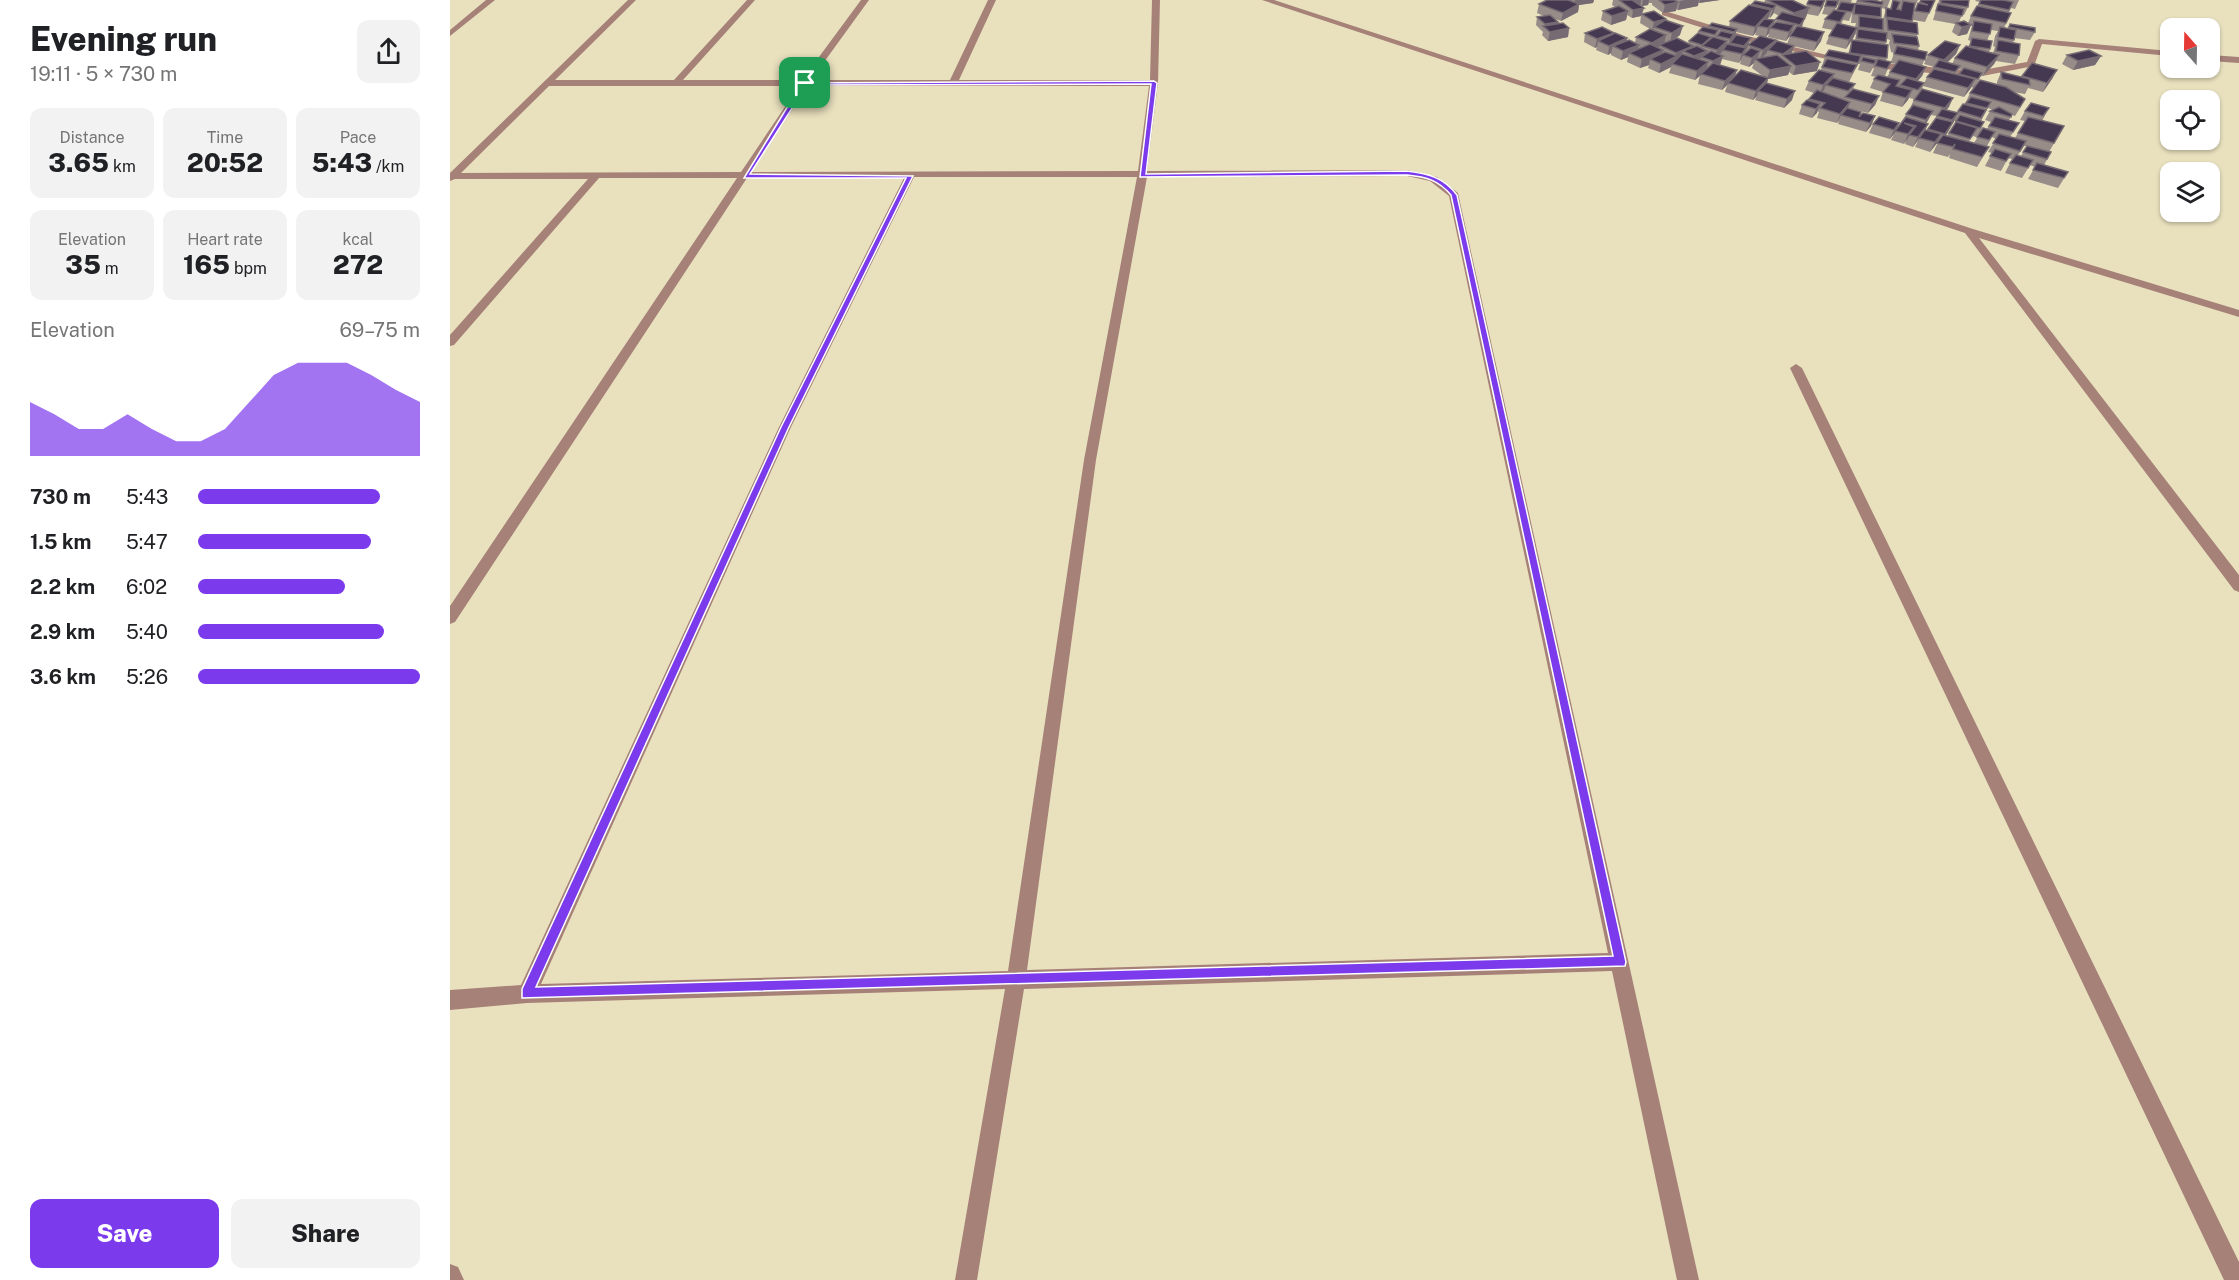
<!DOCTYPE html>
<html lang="en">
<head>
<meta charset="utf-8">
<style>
  body { margin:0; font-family:"Public Sans",sans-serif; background:#f2f2f2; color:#202124; height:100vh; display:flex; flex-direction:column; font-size:22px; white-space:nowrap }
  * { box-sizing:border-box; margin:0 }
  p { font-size:20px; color:#757577 }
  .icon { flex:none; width:33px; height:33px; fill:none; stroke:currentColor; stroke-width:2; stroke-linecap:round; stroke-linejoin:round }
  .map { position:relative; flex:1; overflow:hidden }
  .details { display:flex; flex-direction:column; background:#fff; width:450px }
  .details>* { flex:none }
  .needle { width:39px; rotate:340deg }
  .tools { position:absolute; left:1710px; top:18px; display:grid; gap:12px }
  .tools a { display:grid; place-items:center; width:60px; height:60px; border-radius:12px; background:#fff; box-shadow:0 2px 4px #0004; font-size:30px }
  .pin { position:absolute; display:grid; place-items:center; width:51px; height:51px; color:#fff; margin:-26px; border-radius:12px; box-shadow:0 3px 9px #0006 }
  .round { display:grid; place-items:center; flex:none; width:63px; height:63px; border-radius:12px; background:#f2f2f2 }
  .headline { display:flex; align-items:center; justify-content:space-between; height:102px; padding:0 30px }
  h1 { font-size:33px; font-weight:800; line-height:45px }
  .metrics { display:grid; grid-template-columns:repeat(3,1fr); gap:9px; height:102px; padding:6px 30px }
  .metrics div { display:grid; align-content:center; border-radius:12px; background:#f2f2f2; text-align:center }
  .metrics b { font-size:26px; font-weight:800 }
  .metrics small { font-size:16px; font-weight:400 }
  .metrics p { font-size:16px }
  .chart { height:168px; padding:12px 30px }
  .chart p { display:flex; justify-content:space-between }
  .chart svg { width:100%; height:108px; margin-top:6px; fill:#7c3aed; opacity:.7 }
  .primary-button { display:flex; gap:12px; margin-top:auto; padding:12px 30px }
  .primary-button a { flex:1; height:69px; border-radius:12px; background:#7c3aed; color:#fff; font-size:24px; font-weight:800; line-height:69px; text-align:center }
  .primary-button a+a { background:#f2f2f2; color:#202124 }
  ul { padding:0 30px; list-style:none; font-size:20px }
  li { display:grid; grid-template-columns:96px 72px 1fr; align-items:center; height:45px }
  li i { height:15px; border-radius:8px; background:#7c3aed }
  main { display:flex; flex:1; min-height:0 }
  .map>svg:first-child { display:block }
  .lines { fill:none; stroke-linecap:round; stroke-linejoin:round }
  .minor { fill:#a68178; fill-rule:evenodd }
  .wall { fill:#978c88; fill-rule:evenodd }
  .shaded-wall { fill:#766b72 }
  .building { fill:#453851; stroke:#766b72; stroke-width:1.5 }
  .route { fill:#7c3aed; stroke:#fff; stroke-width:1.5; fill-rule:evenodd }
</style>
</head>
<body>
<main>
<section class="details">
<div class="headline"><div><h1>Evening run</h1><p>19:11 · 5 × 730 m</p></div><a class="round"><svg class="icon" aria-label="share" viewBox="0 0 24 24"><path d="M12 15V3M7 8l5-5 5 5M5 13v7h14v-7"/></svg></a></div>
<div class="metrics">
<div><p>Distance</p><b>3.65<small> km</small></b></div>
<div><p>Time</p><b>20:52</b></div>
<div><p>Pace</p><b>5:43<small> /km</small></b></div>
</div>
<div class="metrics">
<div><p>Elevation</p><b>35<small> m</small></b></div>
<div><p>Heart rate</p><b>165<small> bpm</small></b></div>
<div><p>kcal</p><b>272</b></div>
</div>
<div class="chart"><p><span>Elevation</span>69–75 m</p>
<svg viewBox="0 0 160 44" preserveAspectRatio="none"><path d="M0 44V22L10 27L20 33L30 33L40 27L50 33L60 38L70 38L80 33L90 22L100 11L110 6L120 6L130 6L140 11L150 17L160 22V44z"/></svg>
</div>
<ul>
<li><b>730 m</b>5:43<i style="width:82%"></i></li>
<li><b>1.5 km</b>5:47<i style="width:78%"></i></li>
<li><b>2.2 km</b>6:02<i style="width:66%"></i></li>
<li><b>2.9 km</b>5:40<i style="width:84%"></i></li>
<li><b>3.6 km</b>5:26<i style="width:100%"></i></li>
</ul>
<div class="primary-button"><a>Save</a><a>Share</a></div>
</section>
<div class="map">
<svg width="1789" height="1280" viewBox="0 0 1789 1280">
  <rect width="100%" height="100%" fill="#e9e1be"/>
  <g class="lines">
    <!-- minor -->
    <path class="minor" d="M36 0H45L0 36V30Z
      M178 0H186L105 80H224L297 0H305L233 80H352L411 0H419L361 80H500L538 0H546L509 80H700L702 0H710L708 83 697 171 957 170 987 177 1008 193 1249 1280H1227L1162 971 574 989 527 1280H505L555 989 77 1003 0 1010V990L71 985 329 427 454 178H297L5 622 0 624V606L287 178H149L4 345 0 346V335L138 179H5L0 181V173ZM99 86H349L291 172 11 173ZM358 86H699L688 171 301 172ZM957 176 980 181 999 196 1158 953 577 970 646 460 697 177ZM464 177H687L634 460 558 971 91 984 341 427Z
      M812 0H824L1523 229 1789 310V317L1529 238 1789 575V592L1784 590 1515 233Z
      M1215 11 1293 35 1398 60 1394 63 1288 39 1212 15V11Z
      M1589 39 1720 51V56L1592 44 1584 66 1527 77 1421 68 1417 65 1421 62 1527 71 1577 62 1585 41Z
      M1760 55 1789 57V63L1760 61Z
      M1346 364 1352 368 1789 1262V1280H1774L1340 368Z
      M0 1264 8 1267 14 1280H0Z"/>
  </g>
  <!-- wall -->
  <path class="wall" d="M1097 0H1144L1143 3 1129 5 1128 12 1111 21 1105 19 1108 24 1119 28 1118 37 1098 41 1092 35 1093 32 1086 25 1087 17 1094 16 1087 13 1089 4Z
    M1163 0H1270L1248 3V6L1228 10 1226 9V11L1213 13 1202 5V3H1199L1198 5 1192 6 1194 8 1192 14 1216 19V21L1230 35 1223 40 1238 44 1239 41 1248 33 1249 31 1258 28 1259 26 1279 27 1280 21 1301 6 1302 4 1314 3 1315 0H1342L1356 7 1359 0H1356H1375L1368 16 1357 14 1356 17H1354L1352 27 1371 41 1364 51 1343 46 1341 54 1367 71 1343 75 1339 72 1338 75 1318 79 1317 83 1342 100 1334 108 1305 100 1307 96 1303 100 1275 92 1277 85 1272 90 1248 84 1250 75 1245 80 1219 73 1221 67 1209 73 1198 68 1199 65 1190 68 1177 62 1178 57 1171 60 1161 55V53L1158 55 1146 50 1147 47 1145 48 1134 42 1135 33 1164 34 1177 38 1176 42 1185 43 1186 37 1200 29 1190 23 1191 16 1182 18 1177 15 1176 20 1161 25 1151 20 1153 11 1165 7 1162 5ZM1324 13 1329 16 1324 24 1317 19 1319 17 1320 18ZM1286 32 1303 36 1306 32 1305 35 1310 36 1299 45 1284 37ZM1319 33 1318 37 1336 41 1340 36 1337 44H1325L1316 37ZM1272 59 1289 63 1291 60 1290 64 1299 67 1304 63 1302 68 1314 77 1285 76 1270 65Z
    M1377 0H1402L1401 2 1400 3 1405 4 1407 0H1428V1L1431 2V0H1440L1437 8 1440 9 1443 0H1468L1464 8 1463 16 1468 3H1469L1471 0H1485L1475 22 1463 20 1462 22 1467 23 1468 34 1466 37H1467L1469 46 1468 50 1477 52 1472 66 1476 67 1472 76 1467 81 1474 83 1472 89 1503 98 1496 110 1507 113 1513 104H1515L1520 93 1530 80 1547 85V82L1551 72 1571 77 1582 63 1607 70 1602 79 1593 92 1578 88 1575 94 1563 92 1575 99 1570 108 1565 116 1562 115 1559 120 1569 123 1560 137 1565 138 1575 121 1570 120 1575 111 1581 103 1599 108 1592 121 1614 126 1599 152H1601L1594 165 1618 172 1608 188 1578 179 1585 167 1580 165 1572 178 1555 173 1562 159 1558 158 1551 171 1535 166 1542 153 1538 152 1546 139 1542 137 1537 146 1539 147 1527 167 1499 158 1500 154 1498 157 1483 153 1488 142 1480 152 1465 147 1468 141 1463 147 1455 144 1457 139 1454 144 1441 140 1444 134 1440 139 1419 133 1423 124 1429 117 1449 123 1447 128 1460 109 1464 99 1459 98 1452 107 1430 101 1433 92 1420 88 1424 79 1426 77 1421 76 1425 66H1424L1420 73 1408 70 1410 64H1408L1399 82 1405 84 1403 89 1429 96 1425 105 1418 113 1398 108V109L1411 112 1410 116 1413 113 1425 116 1421 126 1416 132 1388 124 1389 121 1387 123 1367 118 1369 112 1367 111 1362 118 1349 114 1352 105 1357 100 1358 101 1364 93 1355 90 1359 81 1369 70H1371L1375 56 1379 50 1398 54 1402 40H1405L1406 35 1405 34 1396 49 1376 44 1379 36 1383 30 1372 28 1375 19 1379 15 1372 14ZM1387 5 1389 6 1387 11 1385 10ZM1431 8 1436 9 1433 19H1430ZM1402 13 1401 23H1406L1405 27 1391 24 1393 20 1399 21ZM1437 39 1440 40 1439 43 1441 52 1444 53 1441 62 1436 61 1438 45H1435ZM1440 63 1446 64 1440 72 1437 77 1435 76ZM1538 108 1543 110 1540 111 1535 120 1541 122 1537 129 1533 128 1524 143 1519 141 1523 136 1526 137 1530 132 1534 122 1531 121ZM1481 115 1487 116 1477 130H1475V131L1478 124H1476ZM1504 121H1506L1504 126 1497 136 1496 135ZM1574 146H1577L1571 156 1568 155Z
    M1489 0H1519L1518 7 1514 15H1512L1509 22 1518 23 1521 16 1530 2 1525 1 1526 0H1569L1565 9 1561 8 1559 12 1561 13 1554 28H1558L1560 24 1585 32 1580 40 1564 38 1563 43 1569 55 1565 64 1546 61 1544 64 1533 76H1531L1524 88 1521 87 1514 97 1473 86 1477 77 1484 67 1474 64 1478 55 1510 45 1506 54 1497 63 1502 64 1505 58 1518 47 1521 41 1518 40 1522 26 1521 25 1517 34 1508 36 1502 32 1505 24 1483 20ZM1541 30 1548 31 1545 36 1543 46 1545 47 1543 53 1539 52 1540 49 1537 41ZM1509 69 1512 70 1509 75 1506 74Z
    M1617 55 1651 56 1645 65 1623 70 1612 64Z"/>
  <!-- shaded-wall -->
  <path class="shaded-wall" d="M1125 0H1144L1143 3 1129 5 1128 12 1111 21 1113 13 1124 6Z
    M1184 0H1191L1190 7 1183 9Z
    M1193 0H1199L1198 5 1192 6Z
    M1235 0H1249L1248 6 1228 10 1230 1Z
    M1250 0H1270L1249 3Z
    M1375 0 1373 7 1368 16 1371 7Z
    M1228 2 1226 11 1213 13 1215 5Z
    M1326 5 1323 14 1320 18 1323 9Z
    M1194 8 1191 16 1182 18 1183 10Z
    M1359 8 1356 17 1341 22 1344 13Z
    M1321 10 1318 19 1311 26H1308L1306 32 1303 36 1305 27Z
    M1178 11 1176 20 1161 25 1162 16Z
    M1355 18 1352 26 1347 34 1350 25Z
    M1216 19 1214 28 1204 27 1203 30 1202 31 1204 22Z
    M1325 20 1322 29 1320 28 1319 33 1316 37 1318 28Z
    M1108 22 1107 31 1119 28 1118 37 1098 41 1100 32 1094 27 1095 24Z
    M1344 25 1341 34 1336 41 1339 32Z
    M1521 25 1517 34 1508 36 1512 27Z
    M1233 26 1230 35 1220 42 1222 33Z
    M1407 28 1404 37 1396 49 1399 40Z
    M1287 29 1284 38 1280 43 1277 48 1280 39Z
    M1374 32 1371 41 1364 51 1367 42Z
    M1164 33 1162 42 1148 41 1147 47 1145 48 1147 39Z
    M1216 35 1214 44 1209 45V47L1200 52 1202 43Z
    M1177 38 1175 47 1163 46 1161 53 1158 55 1159 46Z
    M1301 38 1298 46 1289 63 1294 46Z
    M1326 40 1323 49 1318 50 1316 54 1310 59 1313 50Z
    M1277 41 1275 50H1273L1272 52 1264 59 1267 50Z
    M1189 45 1187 54 1179 53 1178 57 1171 60 1173 51Z
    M1510 45 1506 54 1490 69 1494 60Z
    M1243 46 1241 55 1233 51 1231 59 1222 64 1221 67 1209 73 1211 64 1225 57 1226 53Z
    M1344 46 1341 55 1333 56V54Z
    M1213 50 1211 60 1200 59 1199 65 1190 68 1192 59Z
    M1257 51 1255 58 1251 57 1249 62 1242 65 1244 56Z
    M1310 51 1307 60 1305 59 1304 63 1299 67 1302 58Z
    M1549 55 1544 64 1533 76 1537 67Z
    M1273 56 1270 65 1261 70 1263 61Z
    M1651 56 1645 65 1623 70 1628 61Z
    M1258 62 1256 71 1245 80 1247 71Z
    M1370 62 1367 71 1343 75 1346 66Z
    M1341 66 1338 75 1318 79 1316 87 1308 91 1307 96 1303 100 1306 91 1317 79 1320 70Z
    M1476 67 1472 76 1462 88 1466 79Z
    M1287 70 1284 79 1278 83 1277 85 1272 90 1275 81Z
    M1607 70 1602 79 1593 92 1597 83Z
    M1384 74 1381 83 1376 85 1374 90 1370 94 1373 85Z
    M1525 79 1521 88 1514 97 1518 88Z
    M1462 90 1458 100 1452 107 1456 98Z
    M1345 91 1342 100 1334 108 1337 99Z
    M1429 96 1425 105 1418 113 1422 104Z
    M1503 98 1499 107 1491 117 1495 108Z
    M1400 102 1397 111 1391 115 1387 123 1390 114Z
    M1370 104 1367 113 1362 118 1366 109Z
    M1483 111 1478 120 1472 129 1476 120Z
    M1508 113 1498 132 1491 143 1502 120Z
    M1425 116 1421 126 1416 132 1420 123Z
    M1449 123 1446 131 1440 139 1444 130Z
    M1478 124 1473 134 1469 138 1463 147 1468 137Z
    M1464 127 1460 135 1454 144 1458 134Z
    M1491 134 1487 143 1480 152 1485 142Z"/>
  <!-- building -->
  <path class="building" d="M1097 0H1118L1129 4 1113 13 1089 4Z
    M1169 0H1182L1194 8 1183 10Z
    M1209 0H1224L1228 2 1215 5Z
    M1317 0H1342L1359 8 1344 13Z
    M1359 0H1375L1371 7 1357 4Z
    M1377 0 1388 1 1386 7 1375 6Z
    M1409 0H1422L1433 2 1432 5 1408 1Z
    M1443 0 1450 2 1447 9 1451 10 1453 1 1465 3 1462 21 1436 17V8L1441 9Z
    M1471 0H1485L1479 13 1465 11 1468 3 1478 5 1470 2Z
    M1491 0H1519L1518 7 1491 3Z
    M1531 0H1553L1563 2 1559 10 1529 4Z
    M1305 1 1326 5 1323 9 1302 4Z
    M1391 2 1431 7V17L1404 14 1405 5 1402 12 1387 10Z
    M1488 4 1514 9 1512 16 1486 11Z
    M1299 5 1321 10 1305 27 1280 21Z
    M1169 6 1178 11 1162 16 1153 11Z
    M1527 6 1561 13 1556 23 1521 16Z
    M1384 10 1396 12 1390 22 1375 19Z
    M1204 11 1216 19 1204 22 1192 14Z
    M1332 12 1355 18 1350 25 1326 19Z
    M1100 15 1108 22 1095 24 1087 17Z
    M1409 16 1433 19V30L1409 27Z
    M1314 19 1325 20 1318 28 1308 26Z
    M1437 19 1467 23 1468 34 1438 30Z
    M1215 20 1233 26 1222 33 1204 27Z
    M1514 21 1521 25 1512 27 1506 23Z
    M1524 21 1542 24 1540 34 1522 31Z
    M1326 22 1344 25 1339 32 1320 28Z
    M1113 23 1119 28 1100 32 1093 26Z
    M1262 23 1287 29 1284 32 1259 26Z
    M1387 23 1407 28 1399 40 1379 36Z
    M1560 24 1585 28V32L1559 27Z
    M1347 26 1374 32 1367 42 1340 36Z
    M1152 27 1164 33 1147 39 1135 33Z
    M1253 27 1268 30 1265 35 1249 31Z
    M1550 27 1566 30 1564 40 1548 37Z
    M1200 29 1216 35 1202 43 1186 37Z
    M1408 29 1437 33 1436 42 1407 38Z
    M1271 31 1284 34 1280 39 1267 36Z
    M1165 33 1177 38 1159 46 1148 41Z
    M1248 33 1261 37 1252 45 1239 41Z
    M1442 34 1467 37 1469 46 1444 43Z
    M1286 35 1301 38 1294 46 1280 43Z
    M1310 36 1326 40 1313 50 1298 45Z
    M1263 37 1277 41 1267 50 1252 46Z
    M1227 38 1243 46 1226 53 1209 45Z
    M1522 38 1542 41 1540 49 1520 46Z
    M1179 40 1189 45 1173 51 1163 46Z
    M1402 40 1438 45 1437 58 1400 53Z
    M1548 40 1570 44 1569 55 1546 51Z
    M1327 41 1344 46 1333 54 1318 50Z
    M1495 41 1510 45 1494 60 1478 55Z
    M1200 44 1213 50 1192 59 1179 53Z
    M1277 44 1296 48 1292 54 1273 50Z
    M1247 46 1257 51 1244 56 1233 51Z
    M1447 46 1477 52 1475 60 1444 54Z
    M1516 46 1549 55 1537 67 1505 58Z
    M1301 48 1310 51 1302 58 1293 55Z
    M1379 50 1411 56 1408 63 1375 56Z
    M1639 50 1651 56 1628 61 1617 55Z
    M1261 51 1273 56 1263 61 1251 57Z
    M1356 51 1370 62 1346 66 1332 55Z
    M1215 52 1227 56 1211 64 1200 59Z
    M1232 54 1258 62 1247 71 1222 64Z
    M1327 55 1341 66 1320 70 1305 59Z
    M1413 57 1426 60 1424 64 1411 61Z
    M1377 59 1407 65 1402 73 1372 67Z
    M1428 59 1441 62 1437 69 1425 66Z
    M1449 60 1476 67 1466 79 1440 72Z
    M1489 60 1510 66 1505 72 1484 67Z
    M1263 63 1287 70 1275 81 1251 74Z
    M1582 63 1607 70 1597 83 1572 76Z
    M1514 68 1532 73 1528 79 1509 74Z
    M1484 69 1525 79 1518 88 1477 77Z
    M1291 70 1318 78 1306 91 1278 83Z
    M1369 70 1384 74 1373 85 1359 81Z
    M1551 72 1579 79 1580 85 1552 79Z
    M1428 75 1450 80 1446 86 1462 90 1456 98 1433 92 1440 84 1424 79Z
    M1383 78 1405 84 1398 91 1376 85Z
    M1457 78 1474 83 1468 90 1450 85Z
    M1530 80 1556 87 1575 99 1570 107 1520 93Z
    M1316 83 1345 91 1337 99 1308 91Z
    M1403 89 1429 96 1422 104 1395 97Z
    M1472 89 1503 98 1495 108 1464 100Z
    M1367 90 1400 102 1390 114 1370 108 1375 103 1359 99Z
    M1521 97 1541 102 1537 108 1516 103Z
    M1357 100 1370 104 1366 109 1352 105Z
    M1581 103 1599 108 1593 116 1575 111Z
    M1513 104 1536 110 1531 118 1508 111Z
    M1463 105 1483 111 1476 120 1456 114Z
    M1549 107 1562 114 1561 117 1540 111Z
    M1397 108 1411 112 1409 117 1413 113 1425 116 1420 123 1391 115Z
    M1492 109 1508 113 1502 120 1487 116Z
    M1510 115 1534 122 1530 128 1506 121Z
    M1429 117 1449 123 1444 130 1423 124Z
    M1456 117 1478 124 1468 137 1459 135 1466 126 1454 123 1464 127 1458 134 1445 131Z
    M1545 117 1569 123 1563 132 1539 126Z
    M1578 117 1614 126 1604 143 1568 133Z
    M1486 118 1503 122 1495 134 1478 129Z
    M1506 122 1527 128 1520 139 1499 133Z
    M1533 128 1545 132 1539 140 1527 137Z
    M1475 130 1491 134 1485 142 1469 138Z
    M1549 134 1576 141 1570 151 1543 143Z
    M1493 135 1539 147 1532 157 1503 149 1505 144 1503 147 1487 143Z
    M1577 146 1601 152 1597 159 1573 152Z
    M1545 149 1561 154 1556 161 1540 156Z
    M1566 155 1583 160 1578 168 1560 163Z
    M1587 163 1618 172 1614 178 1583 170Z"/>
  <!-- route -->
  <path class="route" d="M704 81 707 83 696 174 957 171C979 174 993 177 1007 195L1176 962 1175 966 72 998V989L331 427 456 178H294L352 83ZM701 84 690 177 957 175C977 177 988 180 1001 195L1163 956 86 987 339 427 463 176 300 174 357 85Z"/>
</svg>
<div class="tools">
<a><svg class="needle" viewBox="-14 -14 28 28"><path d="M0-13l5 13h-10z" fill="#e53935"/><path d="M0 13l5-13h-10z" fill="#757577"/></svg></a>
<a><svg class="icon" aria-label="locate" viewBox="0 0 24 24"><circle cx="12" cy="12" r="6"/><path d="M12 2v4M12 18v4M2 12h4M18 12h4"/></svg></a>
<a><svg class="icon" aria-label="layers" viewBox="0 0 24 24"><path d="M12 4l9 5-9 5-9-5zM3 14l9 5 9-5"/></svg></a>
</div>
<div class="pin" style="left:355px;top:83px;background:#1e9e55"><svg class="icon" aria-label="arrive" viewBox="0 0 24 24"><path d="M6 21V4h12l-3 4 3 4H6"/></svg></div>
</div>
</main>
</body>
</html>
